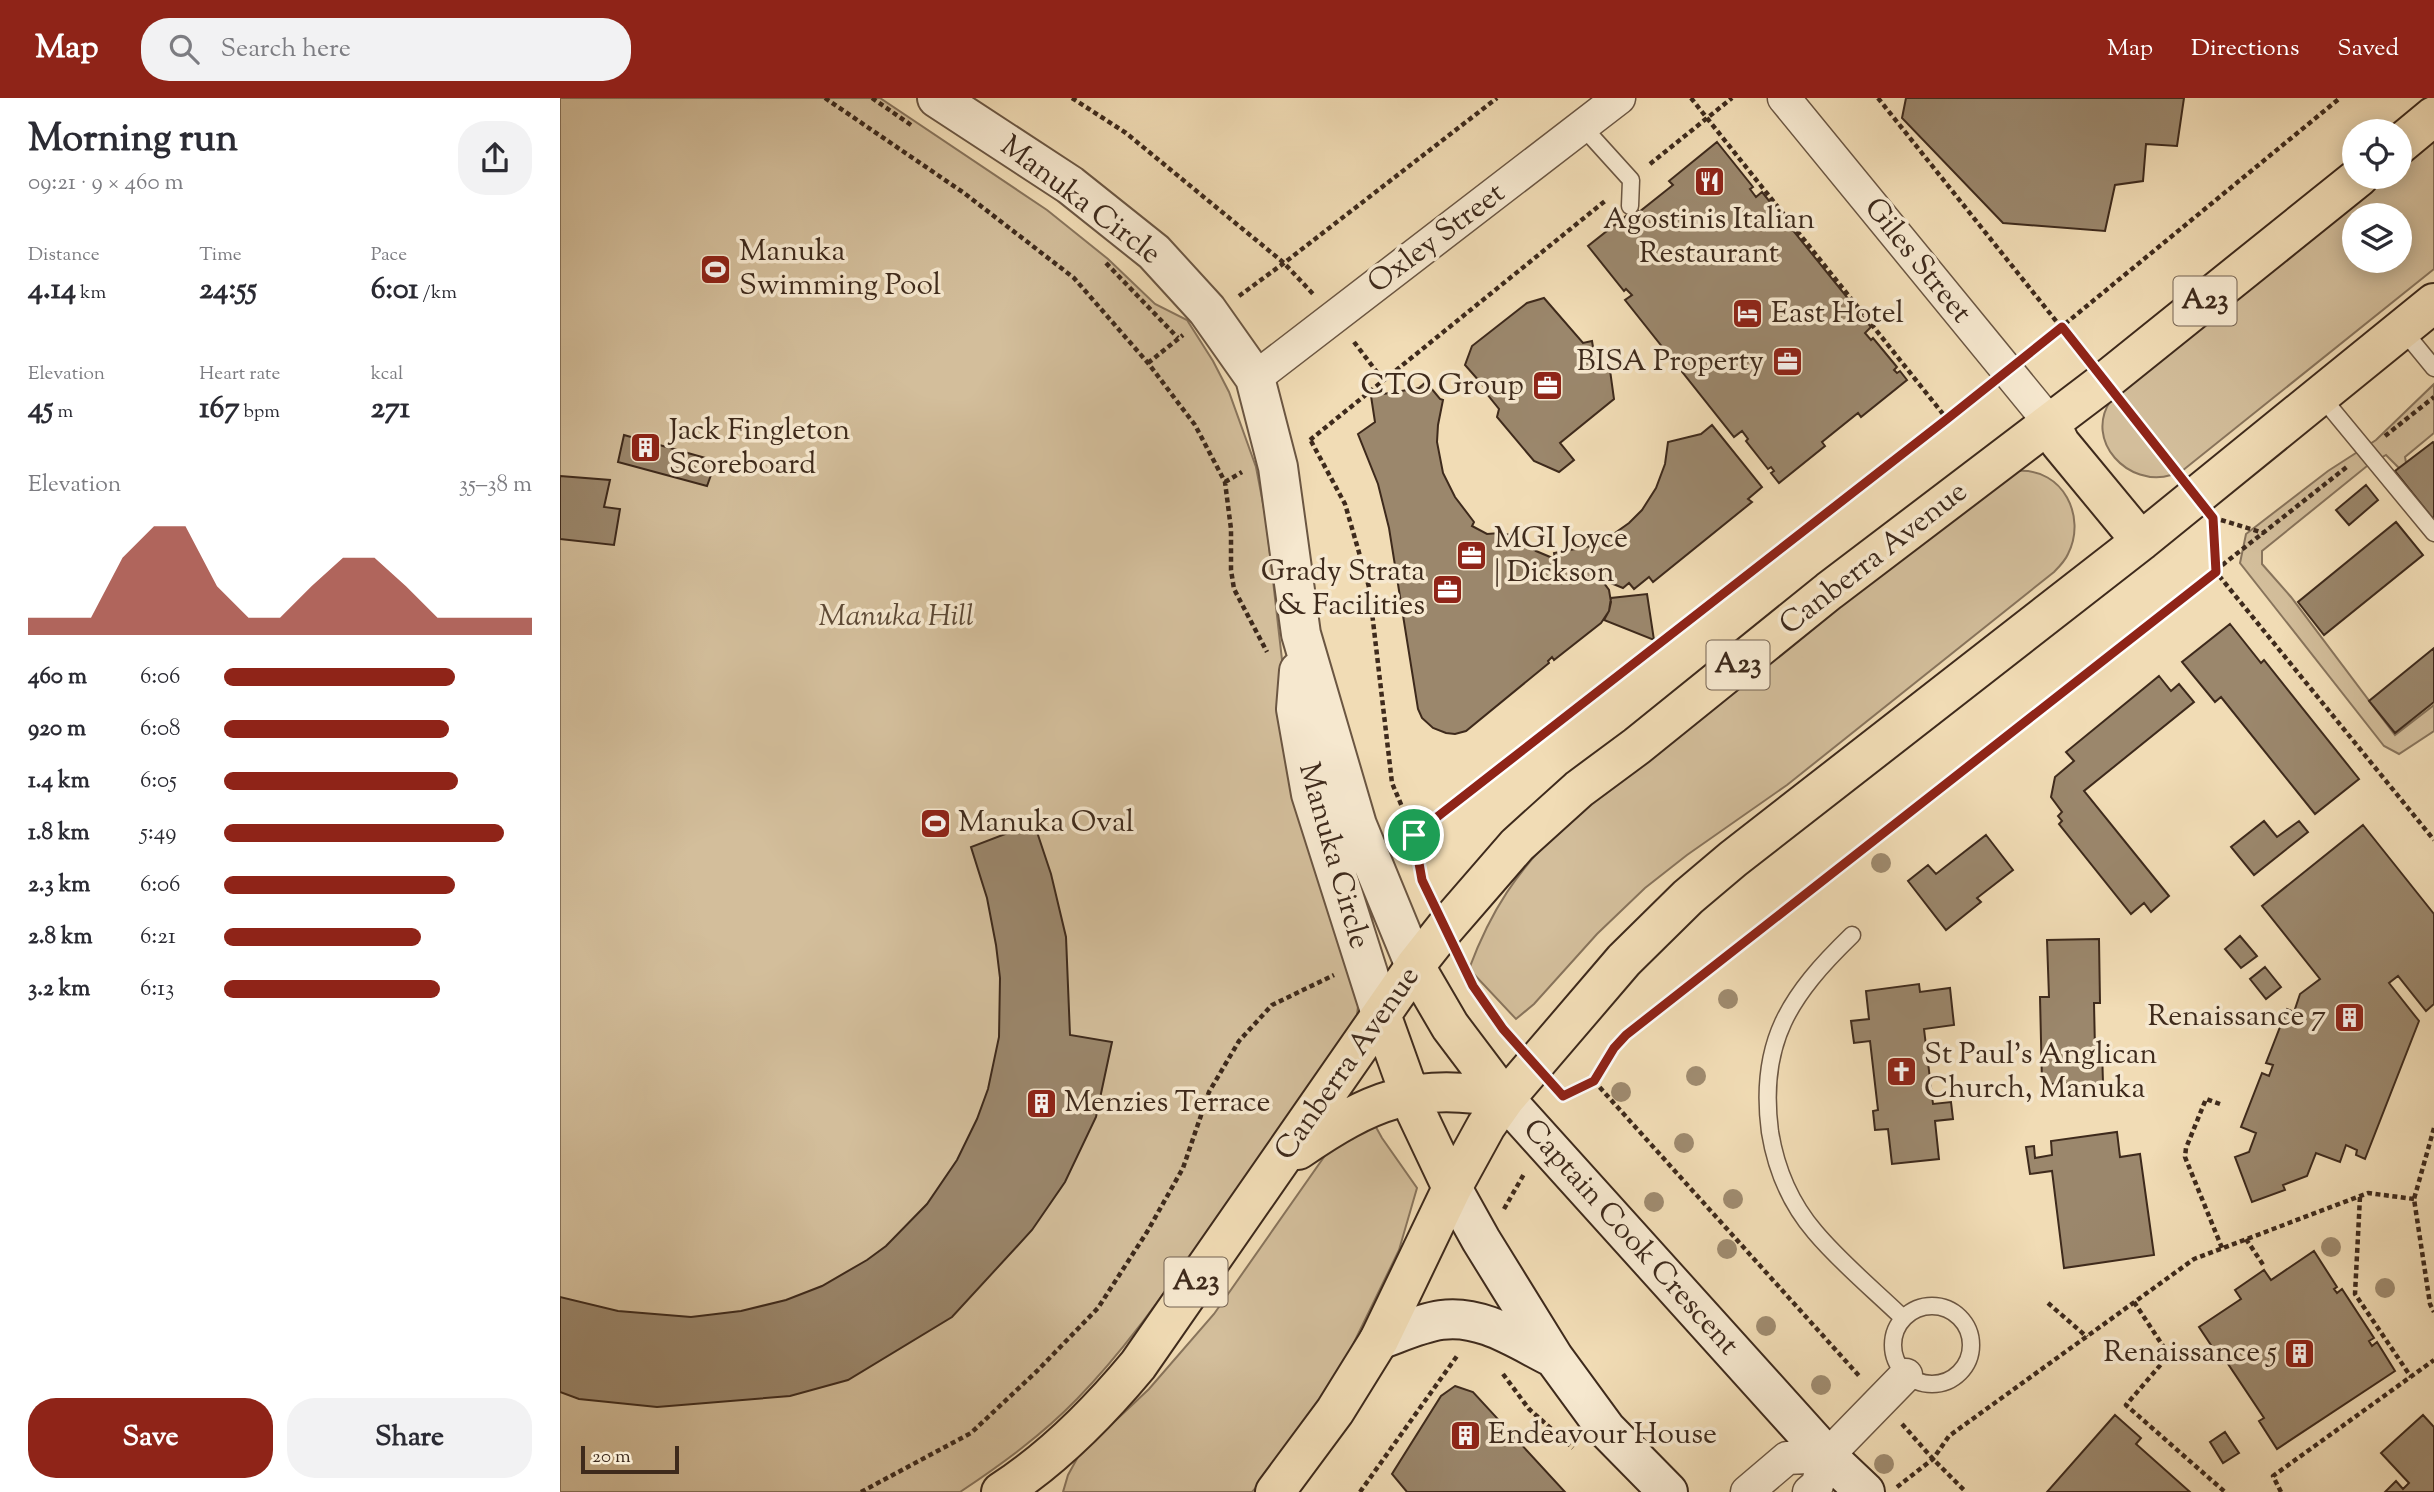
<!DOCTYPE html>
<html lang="en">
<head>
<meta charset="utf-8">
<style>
  body { margin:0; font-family:"Sorts Mill Goudy",serif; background:#f2f2f3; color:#2b2b33; height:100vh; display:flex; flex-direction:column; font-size:26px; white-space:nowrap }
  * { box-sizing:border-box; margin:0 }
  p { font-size:23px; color:#7c7c81 }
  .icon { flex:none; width:38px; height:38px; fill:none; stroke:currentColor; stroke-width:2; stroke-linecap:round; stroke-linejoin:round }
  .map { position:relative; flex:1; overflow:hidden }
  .side { display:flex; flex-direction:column; background:#fff; width:560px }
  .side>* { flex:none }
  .buttons { position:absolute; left:1782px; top:21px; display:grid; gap:14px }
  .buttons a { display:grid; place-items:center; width:70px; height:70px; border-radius:50%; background:#fff; box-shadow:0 4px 18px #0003; font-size:35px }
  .scale { position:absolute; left:21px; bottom:18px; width:98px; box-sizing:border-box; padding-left:7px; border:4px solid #3e2a1c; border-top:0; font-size:19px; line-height:24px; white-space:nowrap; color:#3e2a1c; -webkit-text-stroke:5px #f6e8cf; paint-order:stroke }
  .pin { position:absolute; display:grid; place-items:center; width:60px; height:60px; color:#fff; margin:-30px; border:4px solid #fff; border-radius:50%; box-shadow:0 2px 7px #0007 }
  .round { display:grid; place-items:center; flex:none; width:74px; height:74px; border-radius:28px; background:#f2f2f3 }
  .summary { display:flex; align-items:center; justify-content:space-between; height:119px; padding:0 28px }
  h1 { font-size:38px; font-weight:700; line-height:52px }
  .figures { display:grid; grid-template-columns:repeat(3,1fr); gap:10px; height:119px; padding:7px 28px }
  .figures div { display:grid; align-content:center }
  .figures b { font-size:30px; font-weight:700 }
  .figures small { font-size:19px; font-weight:400 }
  .figures p { font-size:19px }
  .chart { height:196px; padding:14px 28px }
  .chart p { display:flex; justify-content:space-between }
  .chart svg { width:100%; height:126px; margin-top:7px; fill:#8f2418; opacity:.7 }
  .cta { display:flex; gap:14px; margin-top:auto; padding:14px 28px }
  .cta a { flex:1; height:80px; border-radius:28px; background:#8f2418; color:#fff; font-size:28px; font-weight:700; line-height:80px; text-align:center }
  .cta a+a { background:#f2f2f3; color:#2b2b33 }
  ul { padding:0 28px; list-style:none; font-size:23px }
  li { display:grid; grid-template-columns:112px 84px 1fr; align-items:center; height:52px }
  li i { height:18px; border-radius:9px; background:#8f2418 }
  header { display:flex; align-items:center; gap:42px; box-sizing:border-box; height:98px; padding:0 35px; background:#8f2418; color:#fff }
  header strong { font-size:33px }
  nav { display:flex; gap:38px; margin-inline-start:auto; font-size:24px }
  .search { width:490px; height:63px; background:#f2f2f3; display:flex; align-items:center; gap:18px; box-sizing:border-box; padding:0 24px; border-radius:28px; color:#7c7c81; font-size:26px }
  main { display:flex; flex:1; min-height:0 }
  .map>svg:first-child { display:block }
  .green { fill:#d3be9b; stroke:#88745c; stroke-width:2; fill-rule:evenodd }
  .building { fill:#9b876c; stroke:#3e2a1c; stroke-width:2 }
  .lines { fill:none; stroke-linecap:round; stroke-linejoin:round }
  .service-casing { stroke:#6b5642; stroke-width:19 }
  .minor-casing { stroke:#6b5642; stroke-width:35 }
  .tertiary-casing { stroke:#6b5642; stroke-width:42 }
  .secondary-casing { stroke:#3e2a1c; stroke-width:42 }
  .trunk-casing { stroke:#3e2a1c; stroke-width:42 }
  .path { stroke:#3e2a1c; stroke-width:4.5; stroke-dasharray:5 3.5; stroke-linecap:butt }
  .service { stroke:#f6e8cf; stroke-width:16 }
  .minor { stroke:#f6e8cf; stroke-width:32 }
  .tertiary { stroke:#f6e8cf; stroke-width:38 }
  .secondary { stroke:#f6e8cf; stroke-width:38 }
  .trunk { stroke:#f1dcb5; stroke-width:38 }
  .tree { fill:#9f8b6f }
  .route-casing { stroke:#fff; stroke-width:14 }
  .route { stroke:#8f2418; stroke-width:9 }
  .labels { text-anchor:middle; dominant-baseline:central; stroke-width:7; stroke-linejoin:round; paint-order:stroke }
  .shield { fill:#f6e8cf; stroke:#756352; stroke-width:2 }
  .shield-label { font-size:28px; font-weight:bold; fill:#3e2a1c }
  .street-label { font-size:30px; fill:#3e2a1c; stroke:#f6e8cf }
  .poi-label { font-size:30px; fill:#3e2a1c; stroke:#f6e8cf; text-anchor:start }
  .park-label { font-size:30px; font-style:italic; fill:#5c4835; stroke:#f6e8cf }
</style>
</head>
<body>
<header>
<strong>Map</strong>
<div class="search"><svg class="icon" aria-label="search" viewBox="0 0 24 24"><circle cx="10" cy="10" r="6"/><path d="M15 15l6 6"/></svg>Search here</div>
<nav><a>Map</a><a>Directions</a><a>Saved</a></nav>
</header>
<main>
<section class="side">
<div class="summary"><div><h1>Morning run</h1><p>09:21 · 9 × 460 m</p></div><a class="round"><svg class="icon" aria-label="share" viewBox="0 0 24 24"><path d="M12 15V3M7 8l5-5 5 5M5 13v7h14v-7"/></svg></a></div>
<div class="figures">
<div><p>Distance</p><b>4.14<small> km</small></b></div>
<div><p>Time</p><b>24:55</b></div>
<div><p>Pace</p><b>6:01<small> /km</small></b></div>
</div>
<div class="figures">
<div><p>Elevation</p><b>45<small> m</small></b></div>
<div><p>Heart rate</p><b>167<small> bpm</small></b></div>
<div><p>kcal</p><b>271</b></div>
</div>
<div class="chart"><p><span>Elevation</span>35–38 m</p>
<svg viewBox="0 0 160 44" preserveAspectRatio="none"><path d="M0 44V38L10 38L20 38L30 17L40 6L50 6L60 27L70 38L80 38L90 27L100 17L110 17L120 27L130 38L140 38L150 38L160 38V44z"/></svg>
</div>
<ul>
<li><b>460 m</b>6:06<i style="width:75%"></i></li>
<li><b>920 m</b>6:08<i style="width:73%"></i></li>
<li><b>1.4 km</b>6:05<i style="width:76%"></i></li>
<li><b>1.8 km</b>5:49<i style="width:91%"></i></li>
<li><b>2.3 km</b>6:06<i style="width:75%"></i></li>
<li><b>2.8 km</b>6:21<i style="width:64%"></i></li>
<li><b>3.2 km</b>6:13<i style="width:70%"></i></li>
</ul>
<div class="cta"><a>Save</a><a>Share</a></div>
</section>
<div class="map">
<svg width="1874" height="1394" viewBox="0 0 1874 1394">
  <rect width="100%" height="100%" fill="#f1dcb5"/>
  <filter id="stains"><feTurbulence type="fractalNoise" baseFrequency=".00286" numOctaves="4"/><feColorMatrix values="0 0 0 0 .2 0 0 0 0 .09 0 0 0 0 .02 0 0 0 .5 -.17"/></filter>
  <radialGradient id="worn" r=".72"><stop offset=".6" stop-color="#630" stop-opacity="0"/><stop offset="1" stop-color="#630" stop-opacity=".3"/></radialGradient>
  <!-- green -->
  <path class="green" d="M0 0H320L487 112 548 161 595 206 627 222 653 263 669 294 696 369 706 421 725 588 799 900 797 917 786 936C740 1002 694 1067 648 1133 607 1191 567 1250 517 1301 482 1337 442 1366 400 1394H0Z
    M1874 39V171L1622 373 1618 372 1557 297 1660 210 1825 79H1839V67ZM1794 117H1839V163H1794Z
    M1874 286V335L1845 359 1847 370 1841 372 1826 357 1807 368 1702 453V466L1731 499 1835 637 1874 607V633L1839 656 1824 648 1680 465 1686 436 1768 373 1816 342Z
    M1551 302 1555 304 1611 374V377C1569 390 1523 343 1551 302Z
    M1458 373C1503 370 1527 419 1508 456 1505 463 1499 469 1494 474L1227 687 1127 757 1085 790 1037 836 974 906 956 921 909 871C931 812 957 773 1002 729L1365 437Z
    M812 1022 822 1040 857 1090 839 1152 784 1265 755 1314 701 1384 692 1394H503L508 1377 519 1357 589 1291 654 1216 771 1049Z"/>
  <!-- building -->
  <path class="building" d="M1346 0H1624L1617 48 1586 46 1583 83 1555 87 1545 133 1443 125 1342 20Z
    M1157 44 1193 89 1190 91 1196 99 1202 94 1311 229 1305 235 1311 242 1313 240 1337 269 1334 272 1337 275 1340 273 1347 282 1301 319 1298 315 1262 344 1265 348 1219 385 1211 375 1214 373 1211 369 1208 371 1186 343 1188 341 1182 333 1174 339 1065 202 1072 197 1066 191 1064 193 1028 148 1076 110 1079 114 1113 87 1109 83Z
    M984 200 1023 245 1032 243 1036 267 1049 265 1054 301 1000 345 1014 362 999 374 974 363 937 319 939 311 927 296 928 293 905 267 912 248 967 205Z
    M866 284 880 301 883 302 878 327 877 344 883 375 895 399 914 424 912 428 927 436 940 435 955 438 976 453 995 461 994 455 1031 448 1045 442 1069 425 1082 412 1096 390 1105 366 1108 344 1141 336 1152 327 1202 389 1188 401 1192 404 1093 484 1089 479 1074 491 1069 485 1063 490 1041 481 1049 492 1051 504 1049 513 1041 525 994 562 992 559 988 563 989 565 906 633 895 636 886 635 873 630 862 620 858 611 829 430 818 386 798 336 815 324 811 298 859 290Z
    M64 337 156 363 147 388 58 364Z
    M1873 344 1874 345V422L1835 373Z
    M0 378 50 382 44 409 60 411 54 447 0 441Z
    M1806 387 1818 402 1789 427 1776 412Z
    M1836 424 1863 457 1764 537 1738 504Z
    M1087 496 1094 542 1044 522 1049 513 1051 500Z
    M1670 526 1701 565 1704 562 1799 681 1755 716 1661 599 1655 604 1622 564Z
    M1874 550V604L1835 635 1809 603Z
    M1599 578 1611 593 1619 586 1634 604 1524 693 1609 798 1591 814 1584 805 1571 816 1499 726 1502 723 1498 718 1502 714 1491 699 1495 679 1514 663 1506 654Z
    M1704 723 1717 739 1739 723 1748 734 1694 777 1671 749Z
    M474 725 491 776 506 839 510 937 552 944 536 1019 505 1084 472 1132 392 1219 288 1282 230 1298 97 1309 19 1301 0 1294V1199L58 1213 131 1219 181 1213 226 1202 262 1188 307 1162 326 1148 367 1106 397 1062 417 1021 428 991 439 939 440 880 436 847 427 800 411 749Z
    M1803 727 1874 816V906L1866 913 1838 878 1829 885 1859 923 1805 1061 1796 1057 1797 1052 1786 1047 1780 1064 1756 1055 1747 1078 1723 1087 1725 1092 1692 1104 1675 1059 1689 1054 1696 1035 1681 1029 1702 975 1709 978 1713 967 1706 965 1727 911 1734 914 1740 896 1760 881 1702 808Z
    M1426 737 1453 772 1417 800 1421 804 1386 832 1348 783 1368 767 1376 776Z
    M1680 838 1697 858 1681 870 1665 851Z
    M1539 841 1540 905H1534L1535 952H1542L1543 985 1482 986 1480 899H1489L1487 842Z
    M1705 869 1721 889 1706 901 1690 881Z
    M1359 886 1360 894 1390 890 1394 927 1364 931 1373 1006 1391 1004 1393 1021 1375 1023 1379 1061 1332 1066 1328 1031 1315 1032 1313 1013 1318 1012 1310 943 1294 945 1291 923 1309 921 1306 893Z
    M1557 1034 1560 1059 1580 1056 1594 1157 1504 1170 1492 1073 1470 1076 1466 1049 1474 1048 1475 1060 1492 1057 1491 1043Z
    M1754 1153 1777 1189 1774 1191 1777 1195 1782 1191 1814 1240 1809 1243 1812 1248 1817 1244 1835 1273 1717 1351 1699 1323 1704 1320 1666 1263 1663 1265 1639 1229 1681 1201 1675 1192 1704 1172 1711 1182Z
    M895 1288 913 1294 1005 1394H847L832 1376 881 1298Z
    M1555 1317 1581 1340 1576 1346 1630 1394H1487Z
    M1863 1317 1874 1329V1394H1825L1836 1383 1843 1391 1849 1385 1821 1355Z
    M1665 1334 1679 1355 1663 1365 1650 1344Z"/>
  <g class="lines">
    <defs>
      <path id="service" d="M1023 29 1071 82 1070 108
        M1842 231 1874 270
        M1760 297 1874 435
        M1292 837C1230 897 1198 944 1210 1034 1216 1071 1231 1106 1255 1134 1281 1165 1314 1192 1343 1220
        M1333 1247a39 39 0 1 1 78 0a39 39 0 1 1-78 0Z"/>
      <path id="minor" d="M1224 0 1491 326
        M695 280 1059 0
        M1187 1394 1227 1360 1267 1358
        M1249 1394 1257 1387 1267 1358 1346 1277"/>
      <path id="tertiary" d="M377 0 510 87 594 154 647 212 695 280 718 369 741 536 797 727 855 868
        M739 573 736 611 751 696 822 919"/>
      <path id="secondary" d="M945 1001 1267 1358 1305 1394
        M892 1090 921 1142 994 1260 1046 1331 1108 1394
        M819 1242C839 1235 860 1225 881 1222 921 1216 958 1242 992 1259"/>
      <path id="trunk" d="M1839 47 1874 18
        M1491 326 1500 345 1581 443
        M855 868 890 928 945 1001
        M822 919 856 1014 892 1090
        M738 1052C809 1003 857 982 945 1001
        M441 1394C494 1360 538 1315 578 1267L855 868 885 830 957 747 1019 691 1077 648 1269 493 1544 284 1799 79
        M715 1394 775 1313 819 1242 892 1090 926 1028 945 1001 1064 862 1128 799 1173 761 1581 443 1874 205"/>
    </defs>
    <!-- service casing -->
    <use href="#service" class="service-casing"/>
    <!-- minor casing -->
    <use href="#minor" class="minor-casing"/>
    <!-- tertiary casing -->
    <use href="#tertiary" class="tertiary-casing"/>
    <!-- secondary casing -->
    <use href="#secondary" class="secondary-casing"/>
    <!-- trunk casing -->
    <use href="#trunk" class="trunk-casing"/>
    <!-- path -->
    <path class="path" d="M265 0 404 95 514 180 588 265 635 327 665 384 671 431V472L674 491 707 554
      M312 0 351 27
      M512 0 566 35 724 165 754 197
      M1131 0 1387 321
      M1318 0 1524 258
      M1090 66 1172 0
      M546 165 618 240
      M679 198 724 165 937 0
      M794 244 823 282
      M1472 253 1780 0
      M588 265 623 237
      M1566 312 1613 371
      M1825 338 1874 299
      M750 342 1045 103
      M751 343 785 406 809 489 832 685 854 737 862 782 869 796
      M665 384 682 374
      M1661 422 1704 435
      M1653 428 1656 474 1874 742
      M854 737 1424 291
      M902 864 913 888 952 941
      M1034 983 1301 1280
      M1003 998 1034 983 1054 949 1066 937 1788 368
      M1660 1006 1646 1001 1626 1050 1625 1059 1662 1150
      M1874 1030 1854 1101 1870 1206 1874 1214
      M1800 1099 1795 1196 1851 1279
      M944 1111 964 1076
      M1686 1141 1704 1168
      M1574 1204 1609 1257 1566 1307 1665 1394
      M1488 1205 1527 1239
      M943 1276 969 1311 1013 1350
      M1342 1326 1373 1361 1406 1394
      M1337 1389 1373 1361 1389 1338 1634 1161 1808 1095 1854 1101
      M301 1394 411 1335 477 1273 538 1210 587 1134 623 1070 649 994 679 943 712 907 774 877
      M800 1394 897 1258
      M1721 1394 1713 1378 1874 1262"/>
    <!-- service -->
    <use href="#service" class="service"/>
    <!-- minor -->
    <use href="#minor" class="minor"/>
    <!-- tertiary -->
    <use href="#tertiary" class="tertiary"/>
    <!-- secondary -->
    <use href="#secondary" class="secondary"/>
    <!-- trunk -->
    <use href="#trunk" class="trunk"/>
  </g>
  <!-- trees -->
  <g class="tree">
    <circle cx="1321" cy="765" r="10"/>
    <circle cx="1168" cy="901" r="10"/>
    <circle cx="1136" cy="978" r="10"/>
    <circle cx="1061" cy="994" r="10"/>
    <circle cx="1124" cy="1045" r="10"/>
    <circle cx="1173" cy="1101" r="10"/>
    <circle cx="1094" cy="1104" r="10"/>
    <circle cx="1771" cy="1149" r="10"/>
    <circle cx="1167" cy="1151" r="10"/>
    <circle cx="1825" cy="1190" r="10"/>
    <circle cx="1206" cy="1228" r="10"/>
    <circle cx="1261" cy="1287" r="10"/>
    <circle cx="1324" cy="1366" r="10"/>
  </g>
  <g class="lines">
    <defs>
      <path id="route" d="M1502 229 1653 420 1656 474 1066 937 1054 950 1034 983 1003 998 943 931 913 888 862 782 854 737 1387 321Z"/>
    </defs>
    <!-- route casing -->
    <use href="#route" class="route-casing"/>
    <!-- route -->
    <use href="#route" class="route"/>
  </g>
  <!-- icons -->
  <defs>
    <symbol id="restaurant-square" viewBox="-11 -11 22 22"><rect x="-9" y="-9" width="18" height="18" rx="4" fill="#8f2418" stroke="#f6e8cf"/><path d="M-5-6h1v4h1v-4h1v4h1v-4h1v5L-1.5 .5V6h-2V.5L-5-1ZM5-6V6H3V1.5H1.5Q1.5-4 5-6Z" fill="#fff"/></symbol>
    <symbol id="stadium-square" viewBox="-11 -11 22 22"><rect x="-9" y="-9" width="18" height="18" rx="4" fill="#8f2418" stroke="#f6e8cf"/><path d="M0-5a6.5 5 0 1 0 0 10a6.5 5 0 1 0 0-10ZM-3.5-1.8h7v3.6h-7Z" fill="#fff"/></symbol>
    <symbol id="hotel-square" viewBox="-11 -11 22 22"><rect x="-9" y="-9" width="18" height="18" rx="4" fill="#8f2418" stroke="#f6e8cf"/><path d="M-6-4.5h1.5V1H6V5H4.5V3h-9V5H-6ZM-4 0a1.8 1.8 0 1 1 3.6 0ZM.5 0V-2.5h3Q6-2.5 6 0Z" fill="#fff"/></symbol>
    <symbol id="office-square" viewBox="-11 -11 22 22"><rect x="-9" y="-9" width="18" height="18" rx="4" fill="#8f2418" stroke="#f6e8cf"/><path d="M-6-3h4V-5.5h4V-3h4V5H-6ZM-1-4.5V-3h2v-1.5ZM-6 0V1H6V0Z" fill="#fff"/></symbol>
    <symbol id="building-square" viewBox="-11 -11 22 22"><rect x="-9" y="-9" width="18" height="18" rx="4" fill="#8f2418" stroke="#f6e8cf"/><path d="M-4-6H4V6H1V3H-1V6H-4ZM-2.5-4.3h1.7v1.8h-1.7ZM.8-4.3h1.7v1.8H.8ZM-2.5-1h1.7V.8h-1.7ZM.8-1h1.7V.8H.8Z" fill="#fff"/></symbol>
    <symbol id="church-square" viewBox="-11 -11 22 22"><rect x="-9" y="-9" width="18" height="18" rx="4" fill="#8f2418" stroke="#f6e8cf"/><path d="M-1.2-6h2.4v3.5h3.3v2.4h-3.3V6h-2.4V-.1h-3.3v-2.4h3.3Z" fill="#fff"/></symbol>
  </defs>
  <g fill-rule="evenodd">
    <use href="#restaurant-square" x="1132" y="66" width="35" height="35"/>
    <use href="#stadium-square" x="138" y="154" width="35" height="35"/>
    <use href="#hotel-square" x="1170" y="198" width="35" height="35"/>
    <use href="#office-square" x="1210" y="246" width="35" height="35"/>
    <use href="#office-square" x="970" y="270" width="35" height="35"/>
    <use href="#building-square" x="68" y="332" width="35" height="35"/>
    <use href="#office-square" x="894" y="440" width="35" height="35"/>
    <use href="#office-square" x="870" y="474" width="35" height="35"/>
    <use href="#stadium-square" x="358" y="708" width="35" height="35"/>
    <use href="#building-square" x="1772" y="902" width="35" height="35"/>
    <use href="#church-square" x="1324" y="956" width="35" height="35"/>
    <use href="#building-square" x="464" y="988" width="35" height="35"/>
    <use href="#building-square" x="1722" y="1238" width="35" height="35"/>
    <use href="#building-square" x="888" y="1320" width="35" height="35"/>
  </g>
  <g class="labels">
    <!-- shield labels -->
    <g class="shield">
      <rect x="1613.5" y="178.5" width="63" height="49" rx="5"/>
      <rect x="1146.5" y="542.5" width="63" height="49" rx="5"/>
      <rect x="604.5" y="1159.5" width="63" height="49" rx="5"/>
    </g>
    <g class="shield-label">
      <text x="1645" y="203">A23</text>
      <text x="1178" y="567">A23</text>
      <text x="636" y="1184">A23</text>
    </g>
    <!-- street labels -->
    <g class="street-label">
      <text transform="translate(520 103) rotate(37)">Manuka Circle</text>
      <text transform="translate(877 141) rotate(-37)">Oxley Street</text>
      <text transform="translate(1357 163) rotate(51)">Giles Street</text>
      <text transform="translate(1314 461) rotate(-38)">Canberra Avenue</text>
      <text transform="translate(773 758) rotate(74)">Manuka Circle</text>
      <text transform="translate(788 966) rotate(-55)">Canberra Avenue</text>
      <text transform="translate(1070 1140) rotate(48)">Captain Cook Crescent</text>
    </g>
    <!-- poi labels -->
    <g class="poi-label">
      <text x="1149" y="122" text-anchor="middle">Agostinis Italian<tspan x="1149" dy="34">Restaurant</tspan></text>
      <text x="179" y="154">Manuka<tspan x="179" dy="34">Swimming Pool</tspan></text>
      <text x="1211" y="216">East Hotel</text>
      <text x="1204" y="264" text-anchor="end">BISA Property</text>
      <text x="964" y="288" text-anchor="end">CTO Group</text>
      <text x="109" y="333">Jack Fingleton<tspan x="109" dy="34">Scoreboard</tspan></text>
      <text x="934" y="441">MGI Joyce<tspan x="934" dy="34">| Dickson</tspan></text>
      <text x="865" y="474" text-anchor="end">Grady Strata<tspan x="865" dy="34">&amp; Facilities</tspan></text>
      <text x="398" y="725">Manuka Oval</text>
      <text x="1766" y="919" text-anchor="end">Renaissance 7</text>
      <text x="1364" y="957">St Paul's Anglican<tspan x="1364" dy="34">Church, Manuka</tspan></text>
      <text x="504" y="1005">Menzies Terrace</text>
      <text x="1717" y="1255" text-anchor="end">Renaissance 5</text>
      <text x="928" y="1337">Endeavour House</text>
    </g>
    <!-- park labels -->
    <g class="park-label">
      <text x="336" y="519">Manuka Hill</text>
    </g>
  </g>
  <rect width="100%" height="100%" filter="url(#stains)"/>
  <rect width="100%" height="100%" fill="url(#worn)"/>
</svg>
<div class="buttons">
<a><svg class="icon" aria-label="locate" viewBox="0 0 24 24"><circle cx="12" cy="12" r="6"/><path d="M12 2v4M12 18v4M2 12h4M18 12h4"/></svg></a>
<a><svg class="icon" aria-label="layers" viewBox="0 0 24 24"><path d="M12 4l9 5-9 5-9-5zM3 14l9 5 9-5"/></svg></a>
</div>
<div class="scale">20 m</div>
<div class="pin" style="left:854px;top:737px;background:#1e9e55"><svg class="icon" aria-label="arrive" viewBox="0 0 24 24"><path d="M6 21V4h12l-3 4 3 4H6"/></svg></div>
</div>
</main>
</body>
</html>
